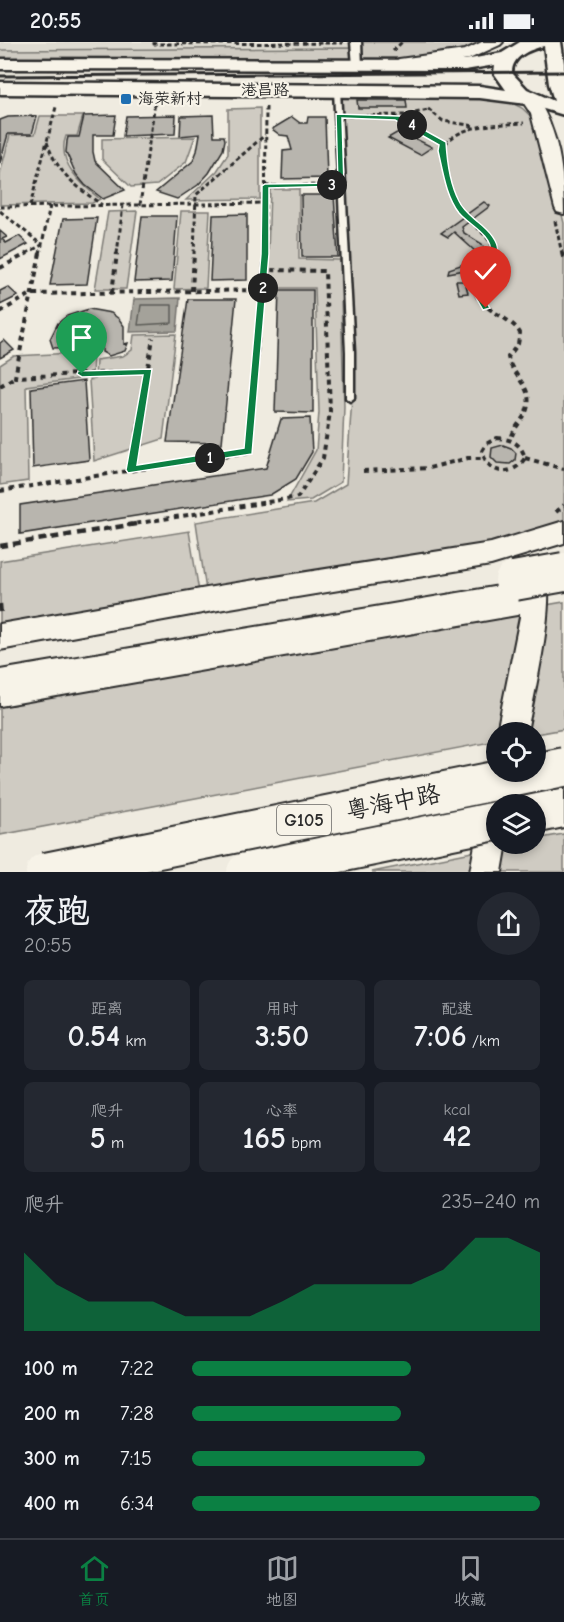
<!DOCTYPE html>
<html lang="zh">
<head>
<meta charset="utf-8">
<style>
  body { margin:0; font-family:"Comic Neue","LXGW WenKai TC",sans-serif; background:#242831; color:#f1f3f6; height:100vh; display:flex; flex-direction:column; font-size:22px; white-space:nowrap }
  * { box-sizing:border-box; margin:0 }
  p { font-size:20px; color:#9ea1a6 }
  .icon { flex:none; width:33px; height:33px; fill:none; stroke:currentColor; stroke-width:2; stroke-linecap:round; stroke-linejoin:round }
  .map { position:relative; height:830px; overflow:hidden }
  .panel { display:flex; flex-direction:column; background:#171b24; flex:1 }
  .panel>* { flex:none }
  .fabs { position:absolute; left:486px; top:680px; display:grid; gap:12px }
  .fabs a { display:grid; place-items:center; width:60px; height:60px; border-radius:50%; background:#171b24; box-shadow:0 3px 9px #0003; font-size:30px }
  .pin { position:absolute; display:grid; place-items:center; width:51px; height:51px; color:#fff; margin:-62px -26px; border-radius:50% 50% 50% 0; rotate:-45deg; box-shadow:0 0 6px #0007 }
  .pin .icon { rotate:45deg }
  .km { position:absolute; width:30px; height:30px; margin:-15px; border-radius:50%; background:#222; color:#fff; font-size:16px; line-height:30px; text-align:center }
  .round { display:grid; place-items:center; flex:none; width:63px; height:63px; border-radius:32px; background:#242831 }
  .summary { display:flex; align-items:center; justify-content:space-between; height:102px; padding:0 24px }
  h1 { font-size:33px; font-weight:700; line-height:45px }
  .figures { display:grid; grid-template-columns:repeat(3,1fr); gap:9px; height:102px; padding:6px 24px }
  .figures div { display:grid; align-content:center; border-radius:9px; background:#242831; text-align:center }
  .figures b { font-size:30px; font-weight:700 }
  .figures small { font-size:16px; font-weight:400 }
  .figures p { font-size:16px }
  .chart { height:168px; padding:12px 24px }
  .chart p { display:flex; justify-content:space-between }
  .chart svg { width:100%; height:108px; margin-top:6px; fill:#0b8043; opacity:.7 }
  ul { padding:0 24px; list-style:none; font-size:20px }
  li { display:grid; grid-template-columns:96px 72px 1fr; align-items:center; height:45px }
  li i { height:15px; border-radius:8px; background:#0b8043 }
  .status { display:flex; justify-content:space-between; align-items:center; height:42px; padding:0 30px; background:#171b24; direction:ltr }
  .status svg { height:16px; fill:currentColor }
  .tab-bar { display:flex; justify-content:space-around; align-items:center; height:84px; border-top:2px solid #363941; background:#171b24; font-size:16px; color:#9ea1a6 }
  .tab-bar a { display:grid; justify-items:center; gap:3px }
  .tab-bar .on { color:#0b8043 }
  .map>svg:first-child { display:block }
  .built { fill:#dedbd1 }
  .green { fill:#cfcbc2; stroke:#7d7b76; stroke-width:1.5 }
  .water { fill:#a4a29a; stroke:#74726e; stroke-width:1.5 }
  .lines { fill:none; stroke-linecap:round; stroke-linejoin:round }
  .shore { stroke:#5b5b57; stroke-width:1.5 }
  .building { fill:#b8b5ae; stroke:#2b2b2b; stroke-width:1.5 }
  .lane-casing { stroke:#2b2b2b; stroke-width:5 }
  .street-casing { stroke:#2b2b2b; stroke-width:5 }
  .secondary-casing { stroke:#2b2b2b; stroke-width:4 }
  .primary-casing { stroke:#2b2b2b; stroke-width:5 }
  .highway-casing { stroke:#2b2b2b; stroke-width:4 }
  .path-far2 { stroke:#2b2b2b; stroke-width:3; stroke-dasharray:4.5 3; stroke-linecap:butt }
  .path-far1 { stroke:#2b2b2b; stroke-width:4; stroke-dasharray:5 4.5; stroke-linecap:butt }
  .path { stroke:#2b2b2b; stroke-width:4.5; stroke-dasharray:8 5; stroke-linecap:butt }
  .lane { fill:#f7f3e8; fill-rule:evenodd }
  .street { fill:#f7f3e8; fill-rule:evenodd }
  .secondary { fill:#f7f3e8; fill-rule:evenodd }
  .primary { fill:#f7f3e8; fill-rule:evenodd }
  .highway { fill:#f7f3e8; fill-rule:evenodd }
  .rail { stroke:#2b2b2b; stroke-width:3 }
  .highway-bridge-casing { stroke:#2b2b2b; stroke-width:42; stroke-linecap:butt }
  .highway-bridge { stroke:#f7f3e8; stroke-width:38 }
  .route { fill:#0b8043; stroke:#fff; stroke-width:1.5 }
  .poi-dot { fill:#1f6fb2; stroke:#f7f3e8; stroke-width:2 }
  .labels { text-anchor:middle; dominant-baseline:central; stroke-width:4.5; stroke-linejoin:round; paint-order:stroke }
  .far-street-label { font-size:16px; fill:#2b2b2b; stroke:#f7f3e8 }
  .far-poi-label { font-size:16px; fill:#2b2b2b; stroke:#f7f3e8; text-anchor:start }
  .shield { fill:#f7f3e8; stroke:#686764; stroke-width:1.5 }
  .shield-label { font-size:18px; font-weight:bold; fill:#2b2b2b }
  .near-street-label { font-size:24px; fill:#2b2b2b; stroke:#f7f3e8 }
</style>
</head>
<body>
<div class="status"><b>20:55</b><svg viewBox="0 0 49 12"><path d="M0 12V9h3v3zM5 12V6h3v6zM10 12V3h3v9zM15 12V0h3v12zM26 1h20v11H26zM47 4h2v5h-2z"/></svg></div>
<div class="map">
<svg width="564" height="830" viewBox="0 0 564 830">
  <rect width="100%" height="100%" fill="#efebe0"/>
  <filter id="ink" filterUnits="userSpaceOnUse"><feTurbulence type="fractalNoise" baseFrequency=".0167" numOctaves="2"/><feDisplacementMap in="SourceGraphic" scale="12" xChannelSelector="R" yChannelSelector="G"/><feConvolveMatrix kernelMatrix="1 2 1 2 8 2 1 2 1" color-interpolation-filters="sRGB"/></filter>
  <g filter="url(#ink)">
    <!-- built -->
    <path class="built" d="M0 0H354L355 21H0Z"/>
    <!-- green -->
    <path class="green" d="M360 0H491L461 12 361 21Z
      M351 6 352 20H0V8Z
      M339 50H480L510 60 522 66 540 83 564 181V489L207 555 196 480 314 461 346 442 352 356Z
      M260 66V157L186 158 217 129 228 112V67Z
      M40 74H83L77 94H66C56 120 82 143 100 157L92 161 0 163V132L10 93 35 92Z
      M195 95 186 120 157 143 131 145 102 117V97Z
      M270 147H299V217L340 218 344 365 341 440 311 458 287 460 316 408 319 370 315 246H267Z
      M137 169 126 247H95L108 170Z
      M181 169H210L206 246 174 247Z
      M176 292 163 397 94 419 89 338 95 337 96 318 123 314 132 308 134 293Z
      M93 310 92 335 26 344 28 439 0 443V323L14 314Z
      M189 489 199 550 0 587V519Z
      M564 560V687L536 692V690H496V699L0 793V657Z
      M564 792V830H372L517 801H536V797Z"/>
    <!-- water -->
    <path class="water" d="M180 256 177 289 130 290 134 257Z"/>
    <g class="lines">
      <!-- shore -->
      <path class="shore" d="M141 263H172V281L138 283Z"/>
    </g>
    <!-- building -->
    <path class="building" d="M357 58H406L407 66H358Z
      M116 73 113 93H93V110L95 119 125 148 103 157 85 143 76 132 66 110 67 99 68 95H79L84 74Z
      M176 73 175 92 123 94 126 74Z
      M213 73 214 94H224L225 98 223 108 209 131 198 143 177 157 156 150 193 119 197 109 200 92 180 94 181 74Z
      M37 74 32 92H8L0 121V78L8 75Z
      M292 75 300 81H307L308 75H325L327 136 282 137 283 109 292 108 288 94 280 93 272 87Z
      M400 89 432 105 420 113 388 96Z
      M301 153H334L338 215H302Z
      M484 160 490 164 462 185 464 191 482 202 486 212 484 219 476 226 448 231 449 227 475 218 476 210 454 190 448 195 441 191Z
      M247 172V238L210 239 213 173Z
      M142 174H177L172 239 134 240Z
      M97 176 87 242 50 243 63 177Z
      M0 189 7 195 2 197 6 201 19 194 28 202 0 217Z
      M456 239H465L468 251 459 252Z
      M8 245 18 254 0 263V249Z
      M279 248H313V371L275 370Z
      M188 257H236L222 401 167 400Z
      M89 267 111 271 119 277 124 284V302L128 301 125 309 109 314 102 310V304L53 306 50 297 58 281 67 274Z
      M4 298 14 308 0 316V301Z
      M84 339 89 418 33 426 31 346Z
      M310 376 312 410 296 437 270 453 20 492V463L266 426 281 377Z
      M503 403 511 406 516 411 515 418 510 422 497 421 491 415 492 406Z"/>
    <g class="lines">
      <defs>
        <path id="lane" d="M337 46 340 48 354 310V356L350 359 346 356V310L334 48Z"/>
        <path id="street" d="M351 0H361L362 25H354L353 23Z"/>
        <path id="secondary" d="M482 0H503L500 3 469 17 399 27 391 22 399 17 465 8Z
          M529 52 535 53C559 89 564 130 564 172L557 170 555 166 531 72 521 57Z
          M564 479V501L491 523 224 567 0 608V582L224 543 491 501Z
          M534 516 543 519C559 551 534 652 527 690H497L520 575 521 527 525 519Z
          M496 759 503 762H496V801H507L502 830H470L480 775 485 764Z"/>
        <path id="primary" d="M520 0H561L564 21V73L527 62 480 56 0 52V40L480 44 506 48 494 31 495 23 465 28 0 27V17L465 18 502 11ZM544 4 549 42 554 59 527 47 512 31C512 14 529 8 544 4Z"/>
        <path id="highway" d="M517 541 529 546 535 557 529 568 517 573 0 664V628Z
          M564 745V785L536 791V762H519L521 756 536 750Z"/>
      </defs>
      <!-- lane casing -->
      <use href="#lane" class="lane-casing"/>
      <!-- street casing -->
      <use href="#street" class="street-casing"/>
      <!-- secondary casing -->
      <use href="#secondary" class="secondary-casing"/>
      <!-- primary casing -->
      <use href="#primary" class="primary-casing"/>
      <!-- highway casing -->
      <use href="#highway" class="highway-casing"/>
      <!-- path-far2 -->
      <path class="path-far2" d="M154 0V2L343 1
        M393 9 402 0
        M428 67 443 79 475 84
        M348 74 407 73 428 68
        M394 75 443 102
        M47 100C56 130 78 146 102 163
        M265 144 332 143
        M140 163 155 60
        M30 164 56 65
        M0 165 265 161
        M0 169 42 203 25 212
        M555 179 562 212
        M40 212 50 164
        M117 212 123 163
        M194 212 196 153 265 93
        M265 212 266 64
        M496 212C490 194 476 186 464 172 449 154 443 127 442 105 462 81 495 83 524 81"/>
      <!-- path-far1 -->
      <path class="path-far1" d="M40 211 15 335 148 329
        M496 211C492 222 477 229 475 241 472 268 510 272 520 291L518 302 508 315C511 332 532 345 528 363 526 377 513 384 511 398
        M562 211 564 219
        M0 226 28 211
        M192 249 194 211
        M112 251 117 211
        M0 270 31 252 262 248
        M0 344 15 335
        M497 396C511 397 521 401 525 416 512 436 488 433 482 409L486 402Z
        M525 416 564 427
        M131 428 153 296
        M363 429 429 426 468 416H483
        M0 449 249 410 265 211
        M556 470 564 463
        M127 483 298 455 323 416 330 370 325 229 264 228"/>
      <!-- path -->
      <path class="path" d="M0 504 136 482
        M0 562 1 574"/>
      <!-- lane -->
      <use href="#lane" class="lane"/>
      <!-- street -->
      <use href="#street" class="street"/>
      <!-- secondary -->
      <use href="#secondary" class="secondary"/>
      <!-- primary -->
      <use href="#primary" class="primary"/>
      <!-- highway -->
      <use href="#highway" class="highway"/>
      <!-- rail -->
      <path class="rail" d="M0 34 564 30"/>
      <defs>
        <path id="highway-bridge" d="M514 539 564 530
          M45 830 564 725
          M246 830 496 779"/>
      </defs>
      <!-- highway-bridge casing -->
      <use href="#highway-bridge" class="highway-bridge-casing"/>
      <!-- highway-bridge -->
      <use href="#highway-bridge" class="highway-bridge"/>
    </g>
  </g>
  <!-- route -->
  <path class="route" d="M336 72 399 74 446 100C447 118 450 142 459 159 463 168 471 174 478 180 508 204 500 215 479 241V247L490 266 483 268 471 247V241C477 232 491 221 491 210 491 192 469 183 459 171 446 154 443 130 438 109L439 103 395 78 342 76 344 144 269 146V212L252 412 128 431 126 428 143 333 82 335 77 332 78 329 152 327 137 423 244 406 261 212 262 144 265 142 338 141Z"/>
  <!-- markers -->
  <rect class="poi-dot" x="120" y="51" width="12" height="12" rx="3"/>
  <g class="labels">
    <!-- far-street labels -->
    <g class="far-street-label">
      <text x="265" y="48">港昌路</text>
    </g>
    <!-- far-poi labels -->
    <g class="far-poi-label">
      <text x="138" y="57">海荣新村</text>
    </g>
    <!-- shield labels -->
    <rect class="shield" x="277" y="763" width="54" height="30" rx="4.5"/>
    <g class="shield-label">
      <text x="304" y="778">G105</text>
    </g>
    <!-- near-street labels -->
    <g class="near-street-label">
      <text transform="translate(393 760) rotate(-11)">粤海中路</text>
    </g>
  </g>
</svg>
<div class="fabs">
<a><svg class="icon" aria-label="locate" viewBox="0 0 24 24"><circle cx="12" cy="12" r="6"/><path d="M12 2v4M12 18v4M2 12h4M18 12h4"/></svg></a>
<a><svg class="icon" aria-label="layers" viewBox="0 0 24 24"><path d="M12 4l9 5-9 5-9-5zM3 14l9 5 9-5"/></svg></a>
</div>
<div class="pin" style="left:82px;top:332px;background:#1e9e55"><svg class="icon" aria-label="arrive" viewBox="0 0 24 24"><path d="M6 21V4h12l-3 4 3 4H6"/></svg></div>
<div class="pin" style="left:486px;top:266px;background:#d93025"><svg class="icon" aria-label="check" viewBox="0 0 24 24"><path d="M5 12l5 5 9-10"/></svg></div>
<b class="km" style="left:210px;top:416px">1</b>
<b class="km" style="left:263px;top:246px">2</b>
<b class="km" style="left:332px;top:143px">3</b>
<b class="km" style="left:412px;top:83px">4</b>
</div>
<section class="panel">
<div class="summary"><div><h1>夜跑</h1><p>20:55</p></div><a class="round"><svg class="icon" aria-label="share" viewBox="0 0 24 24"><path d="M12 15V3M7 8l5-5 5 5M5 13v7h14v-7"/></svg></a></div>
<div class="figures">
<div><p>距离</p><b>0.54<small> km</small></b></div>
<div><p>用时</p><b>3:50</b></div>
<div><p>配速</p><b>7:06<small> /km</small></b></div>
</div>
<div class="figures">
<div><p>爬升</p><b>5<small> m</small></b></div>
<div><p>心率</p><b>165<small> bpm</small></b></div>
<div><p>kcal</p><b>42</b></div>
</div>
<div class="chart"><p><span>爬升</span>235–240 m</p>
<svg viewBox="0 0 160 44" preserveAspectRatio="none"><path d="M0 44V12L10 25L20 32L30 32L40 32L50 38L60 38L70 38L80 32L90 25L100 25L110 25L120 25L130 19L140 6L150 6L160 12V44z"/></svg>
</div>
<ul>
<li><b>100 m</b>7:22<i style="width:63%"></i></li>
<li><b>200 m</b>7:28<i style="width:60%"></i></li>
<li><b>300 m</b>7:15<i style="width:67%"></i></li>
<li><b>400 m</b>6:34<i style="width:100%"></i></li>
</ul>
</section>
<nav class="tab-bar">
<a class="on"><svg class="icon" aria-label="home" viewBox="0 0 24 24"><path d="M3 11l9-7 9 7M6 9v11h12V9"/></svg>首页</a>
<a><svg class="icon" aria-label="map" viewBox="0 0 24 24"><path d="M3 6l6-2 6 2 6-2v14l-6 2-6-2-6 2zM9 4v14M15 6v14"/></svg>地图</a>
<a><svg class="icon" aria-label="saved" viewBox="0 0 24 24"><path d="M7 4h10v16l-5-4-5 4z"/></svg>收藏</a>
</nav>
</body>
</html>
